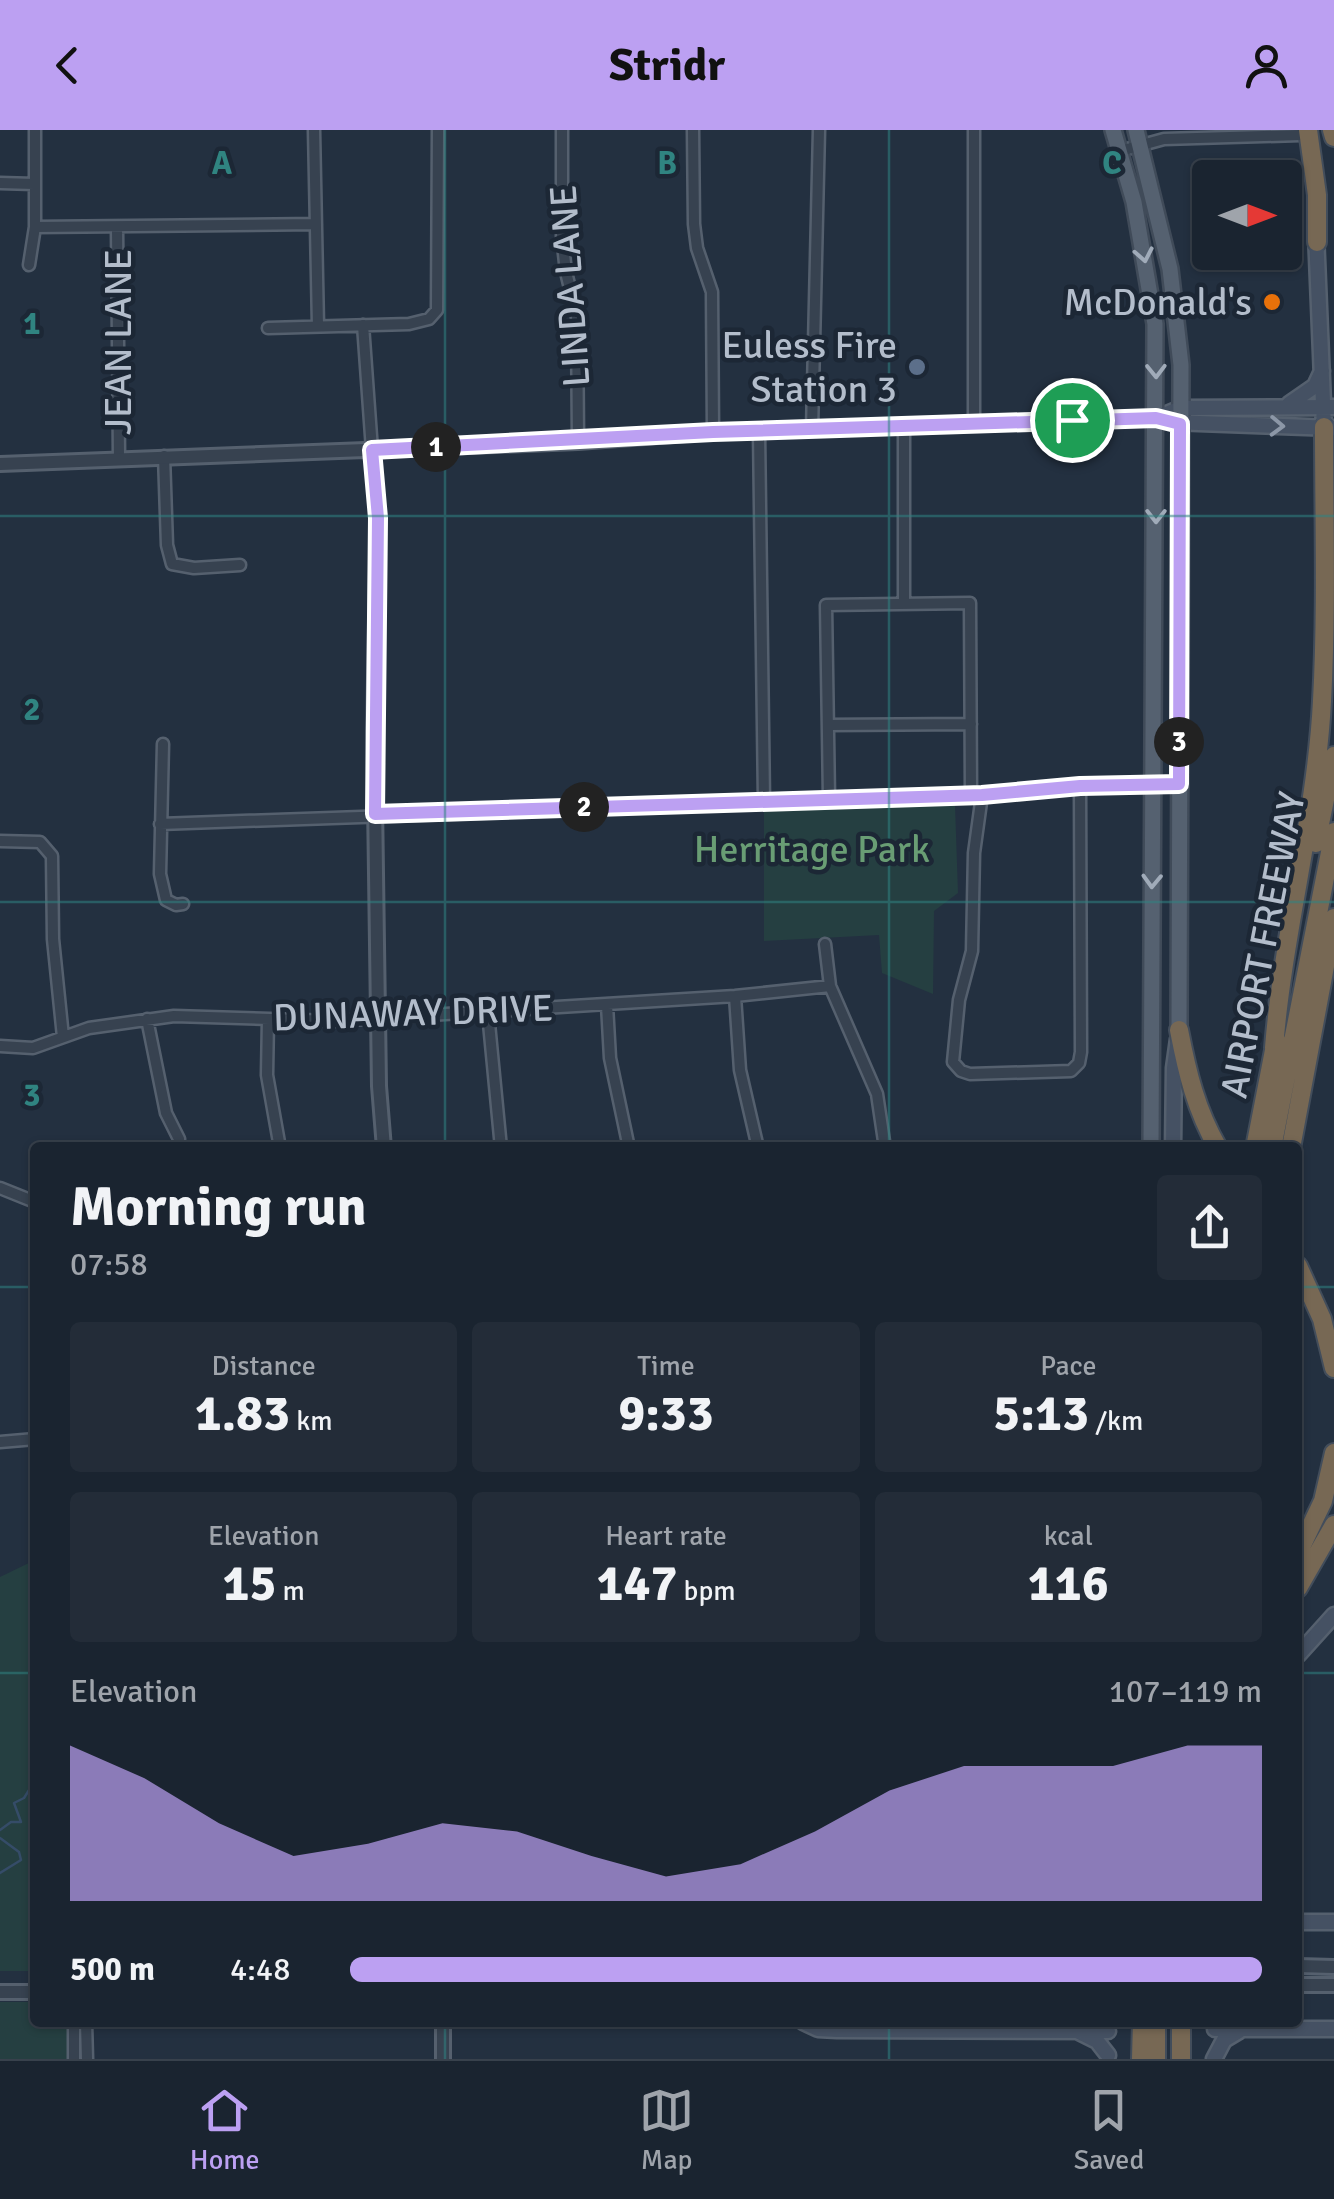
<!DOCTYPE html>
<html lang="en">
<head>
<meta charset="utf-8">
<style>
  body { margin:0; font-family:Signika,sans-serif; background:#232c38; color:#f1f3f6; height:100vh; display:flex; flex-direction:column; font-size:38px; white-space:nowrap }
  * { box-sizing:border-box; margin:0 }
  p { font-size:32px; color:#9fa4ab }
  .icon { flex:none; width:55px; height:55px; fill:none; stroke:currentColor; stroke-width:2; stroke-linecap:round; stroke-linejoin:round }
  .map { position:relative; flex:1; overflow:hidden }
  .details { position:absolute; left:30px; top:1012px; width:1272px; height:885px; display:flex; flex-direction:column; background:#1a2430; border-radius:10px; box-shadow:0 2px 8px #0004,0 0 0 2px #38414c }
  .details>* { flex:none }
  .needle { width:65px; rotate:90deg }
  .fabs { position:absolute; left:1192px; top:30px; display:grid; gap:20px }
  .fabs a { display:grid; place-items:center; width:110px; height:110px; border-radius:10px; background:#1a2430; box-shadow:0 2px 8px #0004,0 0 0 2px #38414c; font-size:50px }
  .pin { position:absolute; display:grid; place-items:center; width:85px; height:85px; color:#fff; margin:-42px; border:5px solid #fff; border-radius:50%; box-shadow:0 2px 10px #0007 }
  .km { position:absolute; width:50px; height:50px; margin:-25px; border-radius:50%; background:#222; color:#fff; font-size:28px; line-height:50px; text-align:center }
  .round { display:grid; place-items:center; flex:none; width:105px; height:105px; border-radius:10px; background:#232c38 }
  .overview { display:flex; align-items:center; justify-content:space-between; height:170px; padding:0 40px }
  h1 { font-size:55px; font-weight:700; line-height:75px }
  .figures { display:grid; grid-template-columns:repeat(3,1fr); gap:15px; height:170px; padding:10px 40px }
  .figures div { display:grid; align-content:center; border-radius:10px; background:#232c38; text-align:center }
  .figures b { font-size:50px; font-weight:700 }
  .figures small { font-size:28px; font-weight:400 }
  .figures p { font-size:28px }
  .chart { height:280px; padding:20px 40px }
  .chart p { display:flex; justify-content:space-between }
  .chart svg { width:100%; height:180px; margin-top:10px; fill:#bca0f2; opacity:.7 }
  ul { padding:0 40px; list-style:none; font-size:32px }
  li { display:grid; grid-template-columns:160px 120px 1fr; align-items:center; height:75px }
  li i { height:25px; border-radius:12px; background:#bca0f2 }
  header { display:flex; justify-content:space-between; align-items:center; height:130px; padding:0 40px; background:#bca0f2; color:#111; font-size:45px; font-weight:700 }
  .dock { display:flex; justify-content:space-around; align-items:center; height:140px; border-top:2px solid #38414c; background:#1a2430; font-size:28px; color:#9fa4ab }
  .dock a { display:grid; justify-items:center; gap:5px }
  .dock .selected { color:#bca0f2 }
  .map>svg:first-child { display:block }
  .green { fill:#253f41 }
  .lines { fill:none; stroke-linecap:round; stroke-linejoin:round }
  .stream { stroke:#354c68; stroke-width:2.5 }
  .minor-casing { stroke:#55606e; stroke-width:15 }
  .tertiary-casing { stroke:#55606e; stroke-width:18 }
  .secondary-casing { stroke:#55606e; stroke-width:19 }
  .primary-casing { stroke:#404b59; stroke-width:20 }
  .motorway-casing { stroke:#424d5b; stroke-width:22 }
  .minor { stroke:#374250; stroke-width:10 }
  .tertiary { stroke:#374250; stroke-width:12 }
  .secondary { stroke:#455163; stroke-width:14 }
  .primary { stroke:#556170; stroke-width:15 }
  .motorway { stroke:#776854; stroke-width:18 }
  .oneway { stroke:#a0abb9 }
  .oneway2 { stroke:#8c97a7 }
  .route-casing { stroke:#fff; stroke-width:20 }
  .route { stroke:#bca0f2; stroke-width:12 }
  .grid { fill:none; stroke:#308481; stroke-width:2.5; stroke-opacity:0.55 }
  .food-dot { fill:#e8710a; stroke:#1c2735; stroke-width:4 }
  .service-dot { fill:#5c6f8a; stroke:#1c2735; stroke-width:4 }
  .labels { text-anchor:middle; dominant-baseline:central; stroke-width:9; stroke-linejoin:round; paint-order:stroke }
  .street-label { font-size:38px; fill:#b3bdcb; stroke:#1c2735 }
  .poi-label { font-size:38px; fill:#b3bdcb; stroke:#1c2735; text-anchor:end }
  .park-label { font-size:38px; fill:#699d74; stroke:#1c2735 }
  .grid-label { font-size:32px; text-anchor:middle; font-weight:bold; fill:#308481; stroke:#1c2735; stroke-width:9; stroke-linejoin:round; paint-order:stroke }
</style>
</head>
<body>
<header><svg class="icon" aria-label="back" viewBox="0 0 24 24"><path d="M15 5l-7 7 7 7"/></svg>Stridr<svg class="icon" aria-label="person" viewBox="0 0 24 24"><circle cx="12" cy="8" r="4"/><path d="M4 21q1-7 8-7t8 7"/></svg></header>
<div class="map">
<svg width="1334" height="1929" viewBox="0 0 1334 1929">
  <rect width="100%" height="100%" fill="#233040"/>
  <!-- green -->
  <path class="green" d="M764 671 955 675 958 763 934 781 933 864 882 843 879 805 764 811Z
    M35 1430V1841H0V1447Z
    M0 1872H35V1892L68 1893 69 1929H0Z"/>
  <g class="lines">
    <!-- stream -->
    <path class="stream" d="M0 1700 11 1692H21L14 1673 24 1668 31 1657 35 1656
      M0 1708 19 1722 21 1730 0 1743"/>
    <defs>
      <path id="minor" d="M314 0 318 196
        M562 0V106L566 142 577 187 578 312
        M693 0 694 94 697 118 712 162 713 302
        M974 0V295
        M1120 21 1164 9 1300 5
        M0 53 34 54
        M35 97 316 94
        M117 97 119 328
        M29 135 35 97V0
        M363 195 372 320
        M268 198 409 194 429 189 437 180 438 0
        M904 298V474
        M812 300 819 0
        M759 302 764 671
        M164 326 167 415 172 434 194 438 240 435
        M828 595 971 594
        M163 614 160 744 166 770 176 775 183 774
        M982 665 974 723 972 821 959 870 953 932 961 941 970 944 1071 941 1079 933 1081 922 1080 656
        M829 668 826 475 970 473 971 665
        M160 694 982 665 1080 656 1179 654
        M0 711 40 712 52 726 53 809 63 907
        M825 814 830 856 877 964 885 1018
        M735 866 740 940 758 1018
        M607 875 610 928 629 1018
        M488 883 501 1018
        M147 889 166 983 179 1009
        M268 889 267 945 280 1018
        M0 916 33 918 89 898 174 886 333 891 735 866 830 856
        M0 1058 35 1072
        M0 1312 35 1309
        M74 1892V1929
        M86 1892 87 1929"/>
      <path id="tertiary" d="M372 320 378 387 374 601 379 956 384 1018
        M0 334 578 312 713 302 1157 288
        M1298 1836 1334 1837
        M1298 1855H1334
        M0 1862H35
        M443 1892V1929"/>
      <path id="secondary" d="M1316 104 1324 297
        M1289 274 1315 256 1322 241
        M1157 288 1181 278 1334 277
        M1172 292 1334 298
        M1173 1018 1174 938 1178 909
        M1298 1525 1334 1485
        M1298 1792H1334
        M803 1892 818 1899 837 1900 1108 1901
        M1215 1899H1334
        M1079 1902 1097 1911 1108 1925
        M1214 1929 1224 1910 1239 1901"/>
      <path id="primary" d="M1113 0 1134 72 1155 194 1151 1018
        M1136 0 1170 139 1181 235 1179 900"/>
      <path id="motorway" d="M1308 0 1317 65V112
        M1332 0 1334 7
        M1316 713 1334 626
        M1179 900C1187 942 1196 980 1218 1018
        M1274 918C1283 802 1316 688 1322 571 1327 480 1324 388 1324 297
        M1255 1018 1276 910
        M1272 1018 1334 702
        M1291 1018 1334 788
        M1298 1136 1322 1189 1334 1238
        M1298 1423 1323 1371 1334 1323
        M1298 1458 1334 1395
        M1141 1929 1142 1892
        M1156 1929V1892
        M1181 1929V1892"/>
    </defs>
    <!-- minor casing -->
    <use href="#minor" class="minor-casing"/>
    <!-- tertiary casing -->
    <use href="#tertiary" class="tertiary-casing"/>
    <!-- secondary casing -->
    <use href="#secondary" class="secondary-casing"/>
    <!-- primary casing -->
    <use href="#primary" class="primary-casing"/>
    <!-- motorway casing -->
    <use href="#motorway" class="motorway-casing"/>
    <!-- minor -->
    <use href="#minor" class="minor"/>
    <!-- tertiary -->
    <use href="#tertiary" class="tertiary"/>
    <!-- secondary -->
    <use href="#secondary" class="secondary"/>
    <!-- primary -->
    <use href="#primary" class="primary"/>
    <!-- motorway -->
    <use href="#motorway" class="motorway"/>
  </g>
  <!-- one-way arrows -->
  <defs><path id="oneway-chevron" d="M-2-3.5L2.5 0L-2 3.5" fill="none" stroke-width="1.6" stroke-linecap="round" stroke-linejoin="round" transform="scale(2.5)"/></defs>
  <g class="oneway">
    <use href="#oneway-chevron" transform="translate(1144 125) rotate(79)"/>
    <use href="#oneway-chevron" transform="translate(1156 241) rotate(89)"/>
    <use href="#oneway-chevron" transform="translate(1156 386) rotate(90)"/>
    <use href="#oneway-chevron" transform="translate(1152 751) rotate(92)"/>
  </g>
  <use class="oneway2" href="#oneway-chevron" transform="translate(1277 296) rotate(2)"/>
  <g class="lines">
    <defs>
      <path id="route" d="M1156 288 1180 294 1179 654 1080 656 982 665 375 684 378 388 372 320 713 302Z"/>
    </defs>
    <!-- route casing -->
    <use href="#route" class="route-casing"/>
    <!-- route -->
    <use href="#route" class="route"/>
  </g>
  <!-- grid -->
  <path class="grid" d="M445 0V1018M889 0V1018M0 386H1334M0 772H1334M0 1157H35M1298 1157H1334M0 1543H35M1298 1543H1334M445 1892V1929M889 1892V1929"/>
  <!-- markers -->
  <circle class="food-dot" cx="1272" cy="172" r="10"/>
  <circle class="service-dot" cx="917" cy="237" r="10"/>
  <g class="labels">
    <!-- street labels -->
    <g class="street-label">
      <text transform="translate(570 156) rotate(-94)">LINDA LANE</text>
      <text transform="translate(118 212) rotate(-90)">JEAN LANE</text>
      <text transform="translate(1263 815) rotate(-79)">AIRPORT FREEWAY</text>
      <text transform="translate(413 883) rotate(-2)">DUNAWAY DRIVE</text>
    </g>
    <!-- poi labels -->
    <g class="poi-label">
      <text x="1252" y="172">McDonald's</text>
      <text x="897" y="215">Euless Fire<tspan x="897" dy="44">Station 3</tspan></text>
    </g>
    <!-- park labels -->
    <g class="park-label">
      <text x="812" y="719">Herritage Park</text>
    </g>
  </g>
  <g class="grid-label">
    <text x="222" y="44">A</text>
    <text x="667" y="44">B</text>
    <text x="1112" y="44">C</text>
    <text x="32" y="204">1</text>
    <text x="32" y="590">2</text>
    <text x="32" y="976">3</text>
  </g>
</svg>
<div class="fabs">
<a><svg class="needle" viewBox="-14 -14 28 28"><path d="M0-13l5 13h-10z" fill="#e53935"/><path d="M0 13l5-13h-10z" fill="#9fa4ab"/></svg></a>
</div>
<div class="pin" style="left:1072px;top:290px;background:#1e9e55"><svg class="icon" aria-label="arrive" viewBox="0 0 24 24"><path d="M6 21V4h12l-3 4 3 4H6"/></svg></div>
<b class="km" style="left:436px;top:317px">1</b>
<b class="km" style="left:584px;top:677px">2</b>
<b class="km" style="left:1179px;top:612px">3</b>
<section class="details">
<div class="overview"><div><h1>Morning run</h1><p>07:58</p></div><a class="round"><svg class="icon" aria-label="share" viewBox="0 0 24 24"><path d="M12 15V3M7 8l5-5 5 5M5 13v7h14v-7"/></svg></a></div>
<div class="figures">
<div><p>Distance</p><b>1.83<small> km</small></b></div>
<div><p>Time</p><b>9:33</b></div>
<div><p>Pace</p><b>5:13<small> /km</small></b></div>
</div>
<div class="figures">
<div><p>Elevation</p><b>15<small> m</small></b></div>
<div><p>Heart rate</p><b>147<small> bpm</small></b></div>
<div><p>kcal</p><b>116</b></div>
</div>
<div class="chart"><p><span>Elevation</span>107–119 m</p>
<svg viewBox="0 0 160 44" preserveAspectRatio="none"><path d="M0 44V6L10 14L20 25L30 33L40 30L50 25L60 27L70 33L80 38L90 35L100 27L110 17L120 11L130 11L140 11L150 6L160 6V44z"/></svg>
</div>
<ul>
<li><b>500 m</b>4:48<i style="width:100%"></i></li>
</ul>
</section>
</div>
<nav class="dock">
<a class="selected"><svg class="icon" aria-label="home" viewBox="0 0 24 24"><path d="M3 11l9-7 9 7M6 9v11h12V9"/></svg>Home</a>
<a><svg class="icon" aria-label="map" viewBox="0 0 24 24"><path d="M3 6l6-2 6 2 6-2v14l-6 2-6-2-6 2zM9 4v14M15 6v14"/></svg>Map</a>
<a><svg class="icon" aria-label="saved" viewBox="0 0 24 24"><path d="M7 4h10v16l-5-4-5 4z"/></svg>Saved</a>
</nav>
</body>
</html>
